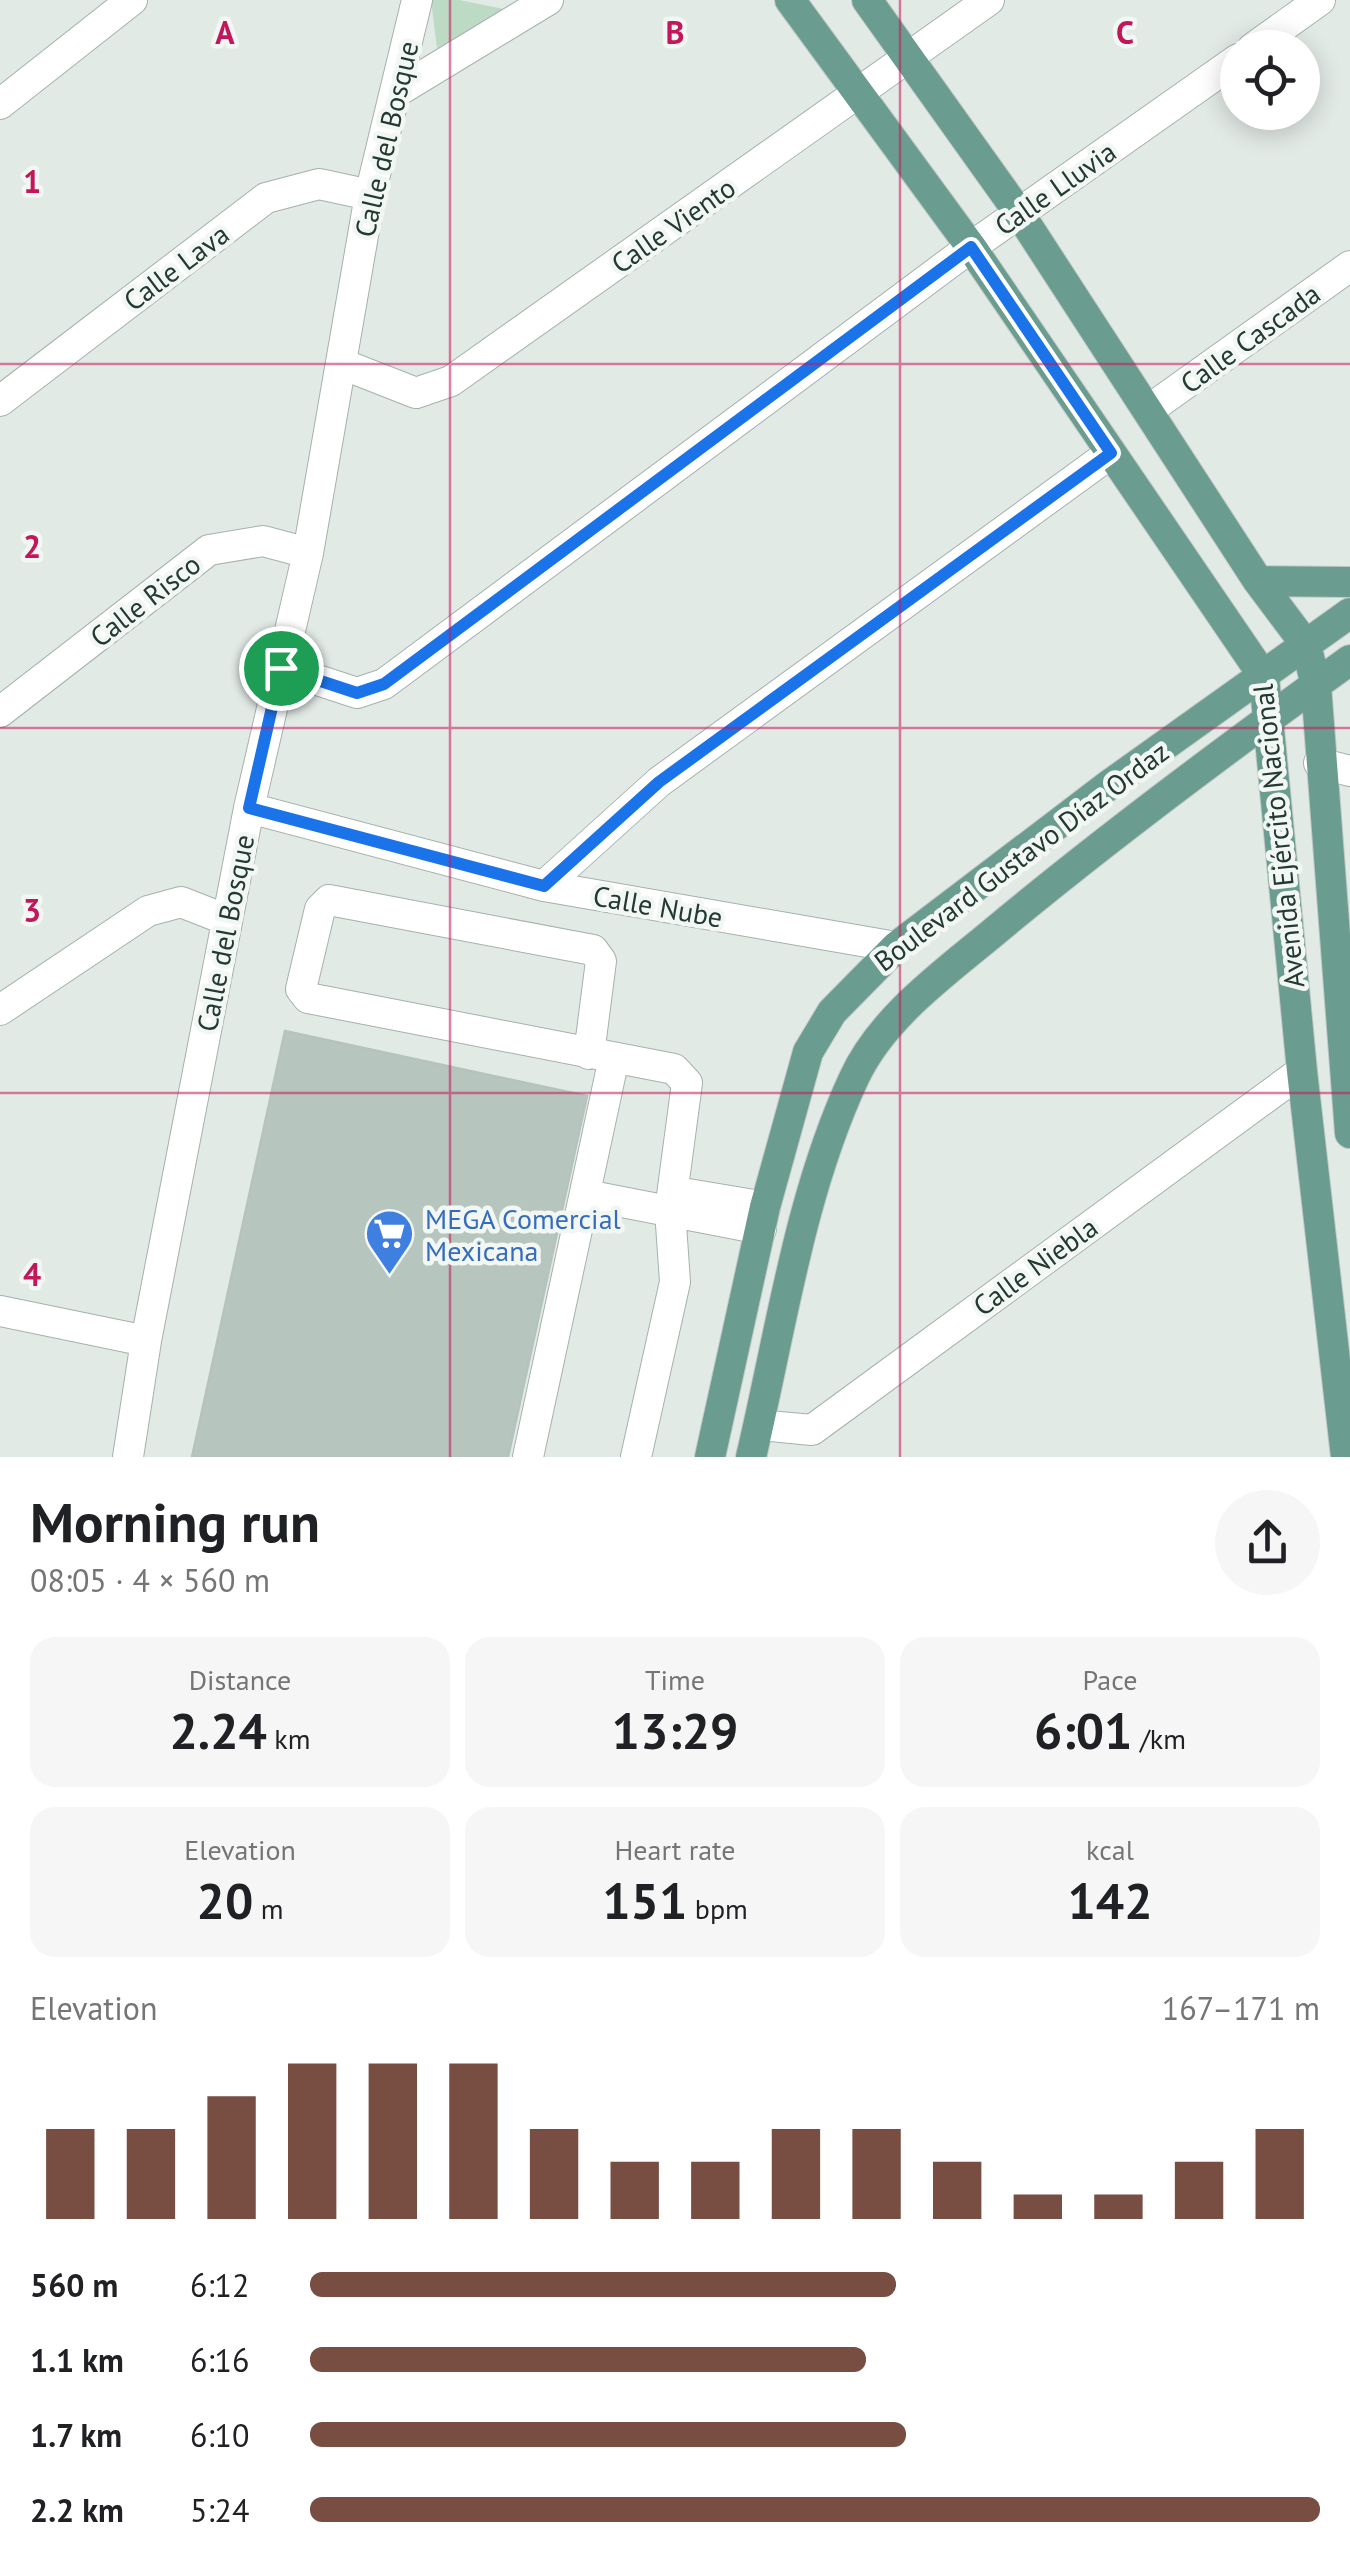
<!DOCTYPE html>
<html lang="en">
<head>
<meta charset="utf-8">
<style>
  body { margin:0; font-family:"PT Sans",sans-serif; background:#f6f6f6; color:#202124; height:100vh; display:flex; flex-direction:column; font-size:38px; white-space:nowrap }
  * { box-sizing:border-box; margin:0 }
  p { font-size:32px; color:#757577 }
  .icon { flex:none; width:55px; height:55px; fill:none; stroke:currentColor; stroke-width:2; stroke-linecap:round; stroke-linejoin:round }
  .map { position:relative; height:1457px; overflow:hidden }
  .side { display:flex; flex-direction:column; background:#fff; flex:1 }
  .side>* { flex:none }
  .tools { position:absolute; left:1220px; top:30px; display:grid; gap:20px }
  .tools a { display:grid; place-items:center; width:100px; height:100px; border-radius:50%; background:#fff; box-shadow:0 5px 25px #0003; font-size:50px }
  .pin { position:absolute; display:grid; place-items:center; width:85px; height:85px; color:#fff; margin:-42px; border:5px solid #fff; border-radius:50%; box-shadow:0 2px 10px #0007 }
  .round { display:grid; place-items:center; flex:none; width:105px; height:105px; border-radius:52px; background:#f6f6f6 }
  .head { display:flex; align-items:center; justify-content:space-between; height:170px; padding:0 30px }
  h1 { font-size:55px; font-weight:600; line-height:75px }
  .stats { display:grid; grid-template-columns:repeat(3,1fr); gap:15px; height:170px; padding:10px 30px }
  .stats div { display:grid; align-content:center; border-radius:25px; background:#f6f6f6; text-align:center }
  .stats b { font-size:50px; font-weight:600 }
  .stats small { font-size:28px; font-weight:400 }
  .stats p { font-size:28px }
  .chart { height:280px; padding:20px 30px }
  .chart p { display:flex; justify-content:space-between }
  .chart svg { width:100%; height:180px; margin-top:10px; stroke:#784e42; stroke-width:6 }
  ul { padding:0 30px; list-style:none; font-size:32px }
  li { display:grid; grid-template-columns:160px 120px 1fr; align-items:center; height:75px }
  li i { height:25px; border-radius:12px; background:#784e42 }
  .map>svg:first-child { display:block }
  .green { fill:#bcdac4 }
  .building { fill:#b7c5bf; stroke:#b5c3bd; stroke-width:2.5 }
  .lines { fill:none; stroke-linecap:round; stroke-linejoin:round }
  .minor-casing { stroke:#a5b1ad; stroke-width:32 }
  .major-casing { stroke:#c1c8c6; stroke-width:32 }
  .minor { stroke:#fff; stroke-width:30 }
  .major { stroke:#6a9c8f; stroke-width:30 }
  .route-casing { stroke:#fff; stroke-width:20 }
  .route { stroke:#1a73e8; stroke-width:12 }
  .grid { fill:none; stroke:#c2185b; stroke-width:2.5; stroke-opacity:0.55 }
  .labels { text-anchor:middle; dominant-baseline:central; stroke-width:9; stroke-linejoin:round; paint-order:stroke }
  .street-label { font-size:28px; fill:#233934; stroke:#f2f7f4 }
  .shop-label { font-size:28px; fill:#366cbe; stroke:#f2f7f4; text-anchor:start }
  .grid-label { font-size:32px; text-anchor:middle; font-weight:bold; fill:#c2185b; stroke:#f2f7f4; stroke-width:9; stroke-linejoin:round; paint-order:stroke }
</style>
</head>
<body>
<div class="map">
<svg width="1350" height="1457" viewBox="0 0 1350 1457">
  <rect width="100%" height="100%" fill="#e2eae6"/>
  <!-- green -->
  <path class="green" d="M431 0H459L514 11 437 48Z"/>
  <!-- building -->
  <path class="building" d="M285 1031 587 1096 508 1457H192Z"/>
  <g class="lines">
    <defs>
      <path id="minor" d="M1253 48 1320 0
        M398 91 548 0
        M0 104 132 0
        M342 364 416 393 451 381 989 0
        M0 401 266 198 319 184 370 195
        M1150 409 1350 266
        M281 668 357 693 384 684 971 247 1238 59
        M0 712 209 550 263 541 308 553
        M1319 763 1350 771
        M249 808 544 886 896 947
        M544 886 659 782 1111 453
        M0 1010 148 911 181 902 227 920
        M589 1054 601 961 593 950 329 900 320 909 301 989 308 998 674 1069 687 1083 670 1210 675 1282 636 1457
        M682 1193 765 1207
        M586 1195 761 1229
        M0 1311 146 1341
        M759 1425 812 1430 1302 1071
        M128 1457 146 1341 249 808 308 553 370 195 417 0
        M528 1457 614 1058"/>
      <path id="major" d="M790 0 971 247 1264 677 1302 1071 1346 1457
        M867 0 1019 213 1258 581 1306 645 1316 685 1350 1133
        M1258 581 1350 582
        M710 1457 765 1207 808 1052 832 1012 896 947 1109 785 1350 613
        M751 1457C781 1331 799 1196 854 1078 882 1017 945 973 995 931 1109 836 1229 747 1350 660"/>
    </defs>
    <!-- minor casing -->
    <use href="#minor" class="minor-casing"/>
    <!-- major casing -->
    <use href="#major" class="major-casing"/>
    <!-- minor -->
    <use href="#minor" class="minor"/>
    <!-- major -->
    <use href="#major" class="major"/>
  </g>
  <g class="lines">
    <defs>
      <path id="route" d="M971 247 1111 453 659 782 544 886 249 808 281 668 357 693 384 684Z"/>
    </defs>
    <!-- route casing -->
    <use href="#route" class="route-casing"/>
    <!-- route -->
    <use href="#route" class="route"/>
  </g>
  <!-- grid -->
  <path class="grid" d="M450 0V1457M900 0V1457M0 364H1350M0 728H1350M0 1093H1350"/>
  <!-- icons -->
  <defs>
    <symbol id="supermarket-pin" viewBox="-11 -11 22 30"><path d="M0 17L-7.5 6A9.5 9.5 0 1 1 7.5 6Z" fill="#3f7fe0" stroke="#f2f7f4"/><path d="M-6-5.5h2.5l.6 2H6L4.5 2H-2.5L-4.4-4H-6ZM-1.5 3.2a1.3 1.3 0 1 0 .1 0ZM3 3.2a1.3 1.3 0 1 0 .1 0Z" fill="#fff"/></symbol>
  </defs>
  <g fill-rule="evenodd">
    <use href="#supermarket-pin" x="362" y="1206" width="55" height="75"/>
  </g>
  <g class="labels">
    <!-- street labels -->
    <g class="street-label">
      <text transform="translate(386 139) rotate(-77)">Calle del Bosque</text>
      <text transform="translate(1055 188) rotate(-35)">Calle Lluvia</text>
      <text transform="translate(673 225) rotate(-35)">Calle Viento</text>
      <text transform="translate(176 267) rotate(-37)">Calle Lava</text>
      <text transform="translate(1250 338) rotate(-36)">Calle Cascada</text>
      <text transform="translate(145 600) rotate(-38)">Calle Risco</text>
      <text transform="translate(1278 836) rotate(-96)">Avenida Ejército Nacional</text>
      <text transform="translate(1021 856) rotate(-37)">Boulevard Gustavo Díaz Ordaz</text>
      <text transform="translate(658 906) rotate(10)">Calle Nube</text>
      <text transform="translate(225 933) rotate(-79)">Calle del Bosque</text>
      <text transform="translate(1035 1266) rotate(-36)">Calle Niebla</text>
    </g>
    <!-- shop labels -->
    <g class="shop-label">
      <text x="425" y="1218">MEGA Comercial<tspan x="425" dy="32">Mexicana</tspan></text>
    </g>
  </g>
  <g class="grid-label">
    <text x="225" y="44">A</text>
    <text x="675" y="44">B</text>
    <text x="1125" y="44">C</text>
    <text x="32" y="193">1</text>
    <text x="32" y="558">2</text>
    <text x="32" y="922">3</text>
    <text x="32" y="1286">4</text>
  </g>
</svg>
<div class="tools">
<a><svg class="icon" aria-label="locate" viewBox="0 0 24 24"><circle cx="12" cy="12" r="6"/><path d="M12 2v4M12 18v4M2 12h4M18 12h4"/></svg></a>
</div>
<div class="pin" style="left:281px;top:668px;background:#1e9e55"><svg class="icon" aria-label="arrive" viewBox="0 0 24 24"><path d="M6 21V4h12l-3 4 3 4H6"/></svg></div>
</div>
<section class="side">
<div class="head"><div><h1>Morning run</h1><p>08:05 · 4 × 560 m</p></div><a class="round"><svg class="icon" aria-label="share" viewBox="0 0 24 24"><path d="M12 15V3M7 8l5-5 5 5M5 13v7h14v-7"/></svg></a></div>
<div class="stats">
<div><p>Distance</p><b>2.24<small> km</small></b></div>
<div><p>Time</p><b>13:29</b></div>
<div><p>Pace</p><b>6:01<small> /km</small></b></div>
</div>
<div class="stats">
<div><p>Elevation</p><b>20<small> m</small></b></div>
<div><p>Heart rate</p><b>151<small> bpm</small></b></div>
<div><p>kcal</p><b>142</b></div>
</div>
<div class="chart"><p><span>Elevation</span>167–171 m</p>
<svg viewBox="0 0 160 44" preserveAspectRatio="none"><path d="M5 44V22M15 44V22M25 44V14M35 44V6M45 44V6M55 44V6M65 44V22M75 44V30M85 44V30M95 44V22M105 44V22M115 44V30M125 44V38M135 44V38M145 44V30M155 44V22"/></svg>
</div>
<ul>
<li><b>560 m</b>6:12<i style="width:58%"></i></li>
<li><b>1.1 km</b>6:16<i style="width:55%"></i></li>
<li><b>1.7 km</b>6:10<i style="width:59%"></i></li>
<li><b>2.2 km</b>5:24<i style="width:100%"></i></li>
</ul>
</section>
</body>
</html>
